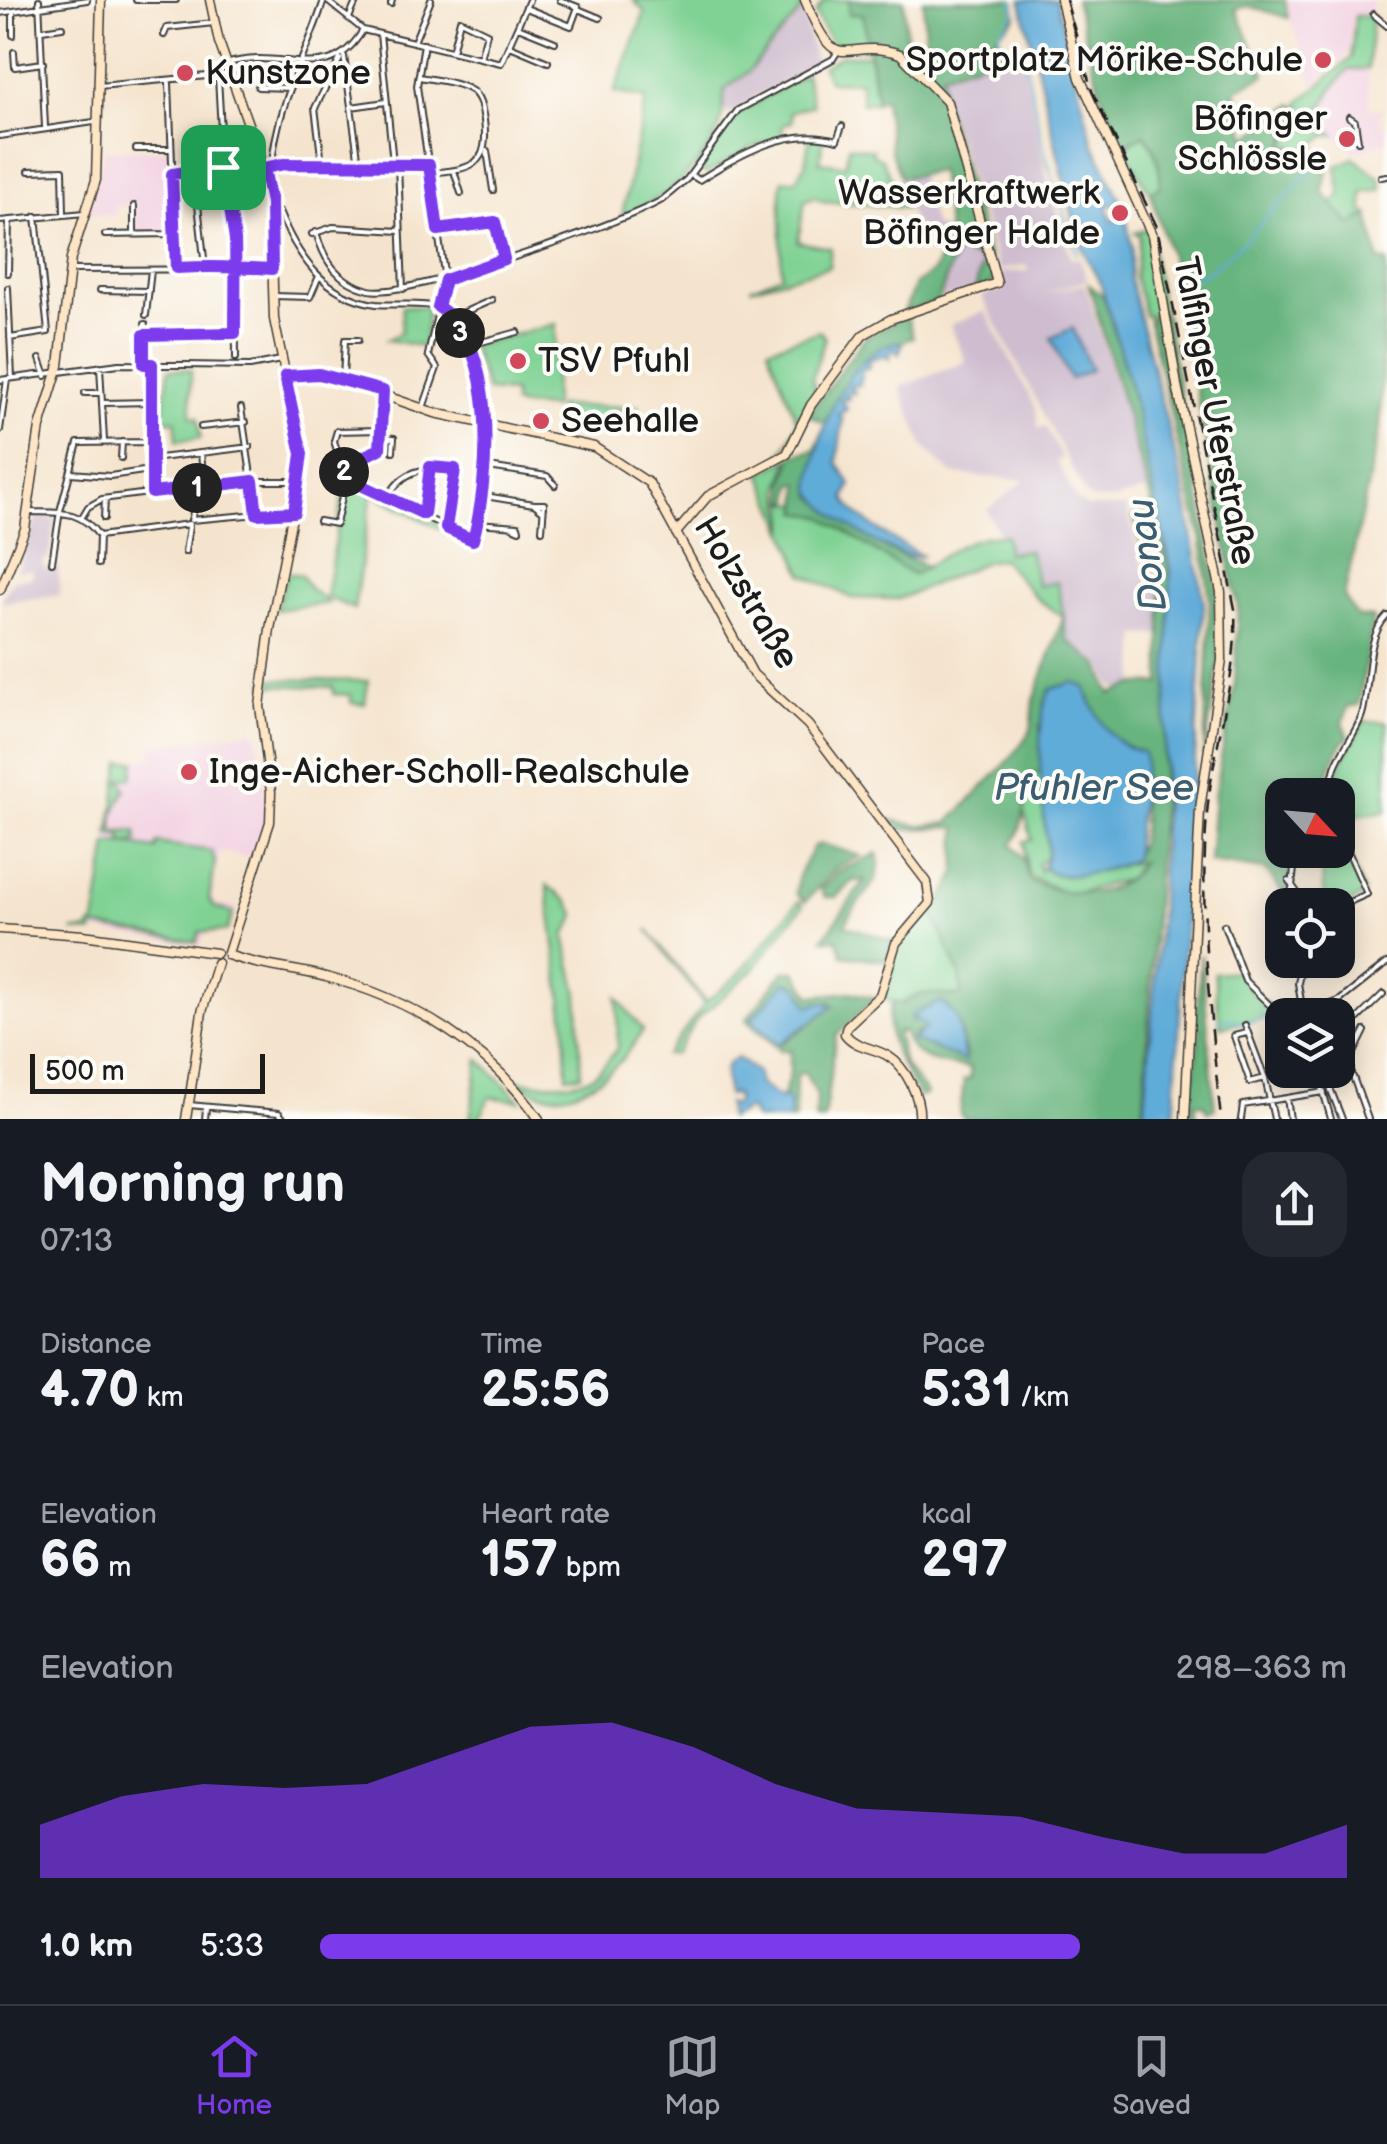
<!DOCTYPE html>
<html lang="en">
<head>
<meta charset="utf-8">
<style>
  body { margin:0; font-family:"Balsamiq Sans",sans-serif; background:#242831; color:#f1f3f6; height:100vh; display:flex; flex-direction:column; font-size:38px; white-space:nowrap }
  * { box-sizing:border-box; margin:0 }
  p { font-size:32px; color:#9ea1a6 }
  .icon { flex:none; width:55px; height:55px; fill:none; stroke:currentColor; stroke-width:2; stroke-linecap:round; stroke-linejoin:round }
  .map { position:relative; height:1119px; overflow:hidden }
  .sheet { display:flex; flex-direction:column; background:#171b24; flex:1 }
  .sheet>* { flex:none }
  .needle { width:65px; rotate:116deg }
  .tools { position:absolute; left:1265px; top:778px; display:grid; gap:20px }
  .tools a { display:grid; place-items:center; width:90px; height:90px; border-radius:20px; background:#171b24; box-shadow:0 5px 25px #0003; font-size:50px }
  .scale { position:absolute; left:30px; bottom:25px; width:235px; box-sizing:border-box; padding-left:10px; border:5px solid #1c1c1c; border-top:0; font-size:28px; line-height:35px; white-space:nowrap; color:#1c1c1c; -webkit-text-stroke:8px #fdfcf7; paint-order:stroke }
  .pin { position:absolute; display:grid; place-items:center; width:85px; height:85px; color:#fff; margin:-42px; border-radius:20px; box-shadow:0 5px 15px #0006 }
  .km { position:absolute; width:50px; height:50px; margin:-25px; border-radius:50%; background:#222; color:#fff; font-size:28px; line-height:50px; text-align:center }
  .round { display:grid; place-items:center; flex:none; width:105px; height:105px; border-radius:30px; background:#242831 }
  .head { display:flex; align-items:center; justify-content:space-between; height:170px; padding:0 40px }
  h1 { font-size:55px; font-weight:600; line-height:75px }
  .stats { display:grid; grid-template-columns:repeat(3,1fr); gap:15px; height:170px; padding:10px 40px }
  .stats div { display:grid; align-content:center }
  .stats b { font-size:50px; font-weight:600 }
  .stats small { font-size:28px; font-weight:400 }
  .stats p { font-size:28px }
  .chart { height:280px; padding:20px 40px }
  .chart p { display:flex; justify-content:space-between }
  .chart svg { width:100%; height:180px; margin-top:10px; fill:#7c3aed; opacity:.7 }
  ul { padding:0 40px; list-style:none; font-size:32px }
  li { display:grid; grid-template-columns:160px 120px 1fr; align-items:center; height:75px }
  li i { height:25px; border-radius:12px; background:#7c3aed }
  .dock { display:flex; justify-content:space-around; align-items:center; height:140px; border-top:2px solid #363941; background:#171b24; font-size:28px; color:#9ea1a6 }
  .dock a { display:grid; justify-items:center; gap:5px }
  .dock .on { color:#7c3aed }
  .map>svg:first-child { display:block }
  .built { fill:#f2cfe1 }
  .industrial { fill:#cfbdcf }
  .green { fill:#80d294; stroke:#4e7758; stroke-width:2.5 }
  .forest { fill:#68b47e; stroke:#42684d; stroke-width:2.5; fill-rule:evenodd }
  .water { fill:#61acd9; stroke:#3e647a; stroke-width:2.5 }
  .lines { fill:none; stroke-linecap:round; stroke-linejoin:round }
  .stream { stroke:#61acd9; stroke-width:2.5 }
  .street-casing { stroke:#3d3a37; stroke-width:8 }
  .secondary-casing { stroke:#3d3a37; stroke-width:11 }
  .street { stroke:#fff; stroke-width:4 }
  .secondary { stroke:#fde5c5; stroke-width:8 }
  .rail { stroke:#1c1c1c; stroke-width:2.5; stroke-dasharray:15 8; stroke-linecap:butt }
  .route-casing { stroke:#fff; stroke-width:20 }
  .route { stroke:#7c3aed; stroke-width:12 }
  .poi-dot { fill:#d1495b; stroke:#fdfcf7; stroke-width:4 }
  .labels { text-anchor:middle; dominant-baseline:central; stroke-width:8; stroke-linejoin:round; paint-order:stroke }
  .poi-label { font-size:35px; fill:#1c1c1c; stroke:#fdfcf7; text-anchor:start }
  .street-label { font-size:35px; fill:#1c1c1c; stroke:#fdfcf7 }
  .water-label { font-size:38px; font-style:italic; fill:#3b5d71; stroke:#fdfcf7 }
</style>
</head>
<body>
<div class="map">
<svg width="1387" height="1119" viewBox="0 0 1387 1119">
  <rect width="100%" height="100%" fill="#fdfcf7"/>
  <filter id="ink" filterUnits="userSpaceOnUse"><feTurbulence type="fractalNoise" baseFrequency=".01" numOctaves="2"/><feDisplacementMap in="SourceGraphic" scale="20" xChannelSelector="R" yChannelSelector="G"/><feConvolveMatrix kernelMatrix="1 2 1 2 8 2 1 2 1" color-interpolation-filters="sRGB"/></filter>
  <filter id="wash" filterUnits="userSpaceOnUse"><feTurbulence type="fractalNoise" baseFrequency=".0048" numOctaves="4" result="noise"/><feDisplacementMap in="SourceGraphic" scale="40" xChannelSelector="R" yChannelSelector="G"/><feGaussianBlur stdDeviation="2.25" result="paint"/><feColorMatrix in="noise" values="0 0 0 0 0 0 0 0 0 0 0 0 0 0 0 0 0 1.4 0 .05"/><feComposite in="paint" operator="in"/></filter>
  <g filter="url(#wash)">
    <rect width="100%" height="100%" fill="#f5e4cd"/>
    <!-- built -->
    <path class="built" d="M1288 0H1372V13L1353 14 1349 53 1314 85 1289 14Z
      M1350 69H1368L1370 109H1382L1379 120 1387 129V141L1357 153 1316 123 1331 90Z
      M104 150H169L168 224 173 232H137L135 206H115V215L89 214Z
      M252 731 257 733 267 808 254 858 219 852 211 898 215 904 236 907 227 932 205 934 200 945 94 931 121 762 151 758 153 746Z"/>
    <!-- industrial -->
    <path class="industrial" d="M802 9 816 65 756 96 729 115 722 106 725 89 749 71Z
      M1020 49 1047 179 1071 259 1080 258 1087 280 1041 294 1085 284 1148 490 1112 500 1091 499 1086 495 983 299 984 294 1004 290 1000 272 1029 271 1026 265 999 270 943 92V74Z
      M919 174 934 226 949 232V239H937L930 251 893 182Z
      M955 250 983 259 975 290 946 297 940 296Z
      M985 311 1036 408 1038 429 1045 426 1062 458 1056 461 1077 500 1087 507H1126L1141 561 1147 570 1163 572V634L1137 635 1136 683 1125 690 1113 687 1100 664 1068 639 1057 583 1038 586 1006 553V535L998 533 987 510 1025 480 952 474 923 446 900 387 966 362 950 325Z
      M37 516 55 518 50 554 43 562 44 568 58 566 60 595 1 602 12 581 33 577 32 569 17 571Z"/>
    <!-- green -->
    <path class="green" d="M633 0H801L802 9 749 71 725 89C723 101 724 117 719 128 699 172 665 199 622 216L646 99 614 92 645 12Z
      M825 0H849L850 14H863L870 50 831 43 815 13Z
      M1355 16H1372L1368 69H1349L1331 90 1316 122 1336 135 1328 134 1306 151 1286 145 1301 111 1299 103 1351 58Z
      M841 55H869L877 102 862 103 860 82 829 81 822 67Z
      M805 74 813 105 790 112 792 122 783 125 782 138 751 148 706 174 698 167 738 113Z
      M1144 134C1155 148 1161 169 1160 186L1150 193 1124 148Z
      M810 135 823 138 820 162 845 165 849 146 873 150 872 154 882 159 905 208 822 201 816 197 805 200 798 242 831 248 829 267 750 288 781 275V186L783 180H796L805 164Z
      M1354 158 1380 178 1382 190 1363 193V210L1369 214 1351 225 1332 204 1341 195 1336 167Z
      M1148 229 1163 313 1145 316 1135 278 1140 236 1135 232Z
      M402 306 427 307 425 347 387 340 401 332Z
      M556 324 553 408 518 406 513 404V393L487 391 471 346Z
      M820 331 825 338 812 379 817 394 781 455 798 423 768 348Z
      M169 369 191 370V417H198L201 438 177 441 175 420H162Z
      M558 406 639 407 623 426 558 419Z
      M789 459 780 488 786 532V502L799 504 800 512 823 517 912 574C949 557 960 535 1006 535L1007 553 1029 550 1038 586 1057 582 1064 617 1038 600 1002 559 985 562 899 599 852 598 803 574 761 473Z
      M344 485C386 493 442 520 473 546L372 494 354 609 326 597Z
      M287 573 301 575 310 589 329 603 276 610Z
      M266 679 368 681 365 704 351 703V695L334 694 333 687 265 685Z
      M1363 721 1387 722V811L1340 817C1329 757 1344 770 1363 721Z
      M136 761 132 778 121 780 126 789 114 813 113 832 136 831 137 842 124 844 156 849 157 843 212 851 215 862 209 900 214 907 233 913 227 931 199 932 197 942 95 927 93 933 72 931H87L95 922 108 844 123 843 122 836 109 835 121 762Z
      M1043 772 1049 851 1048 858 1038 863 1040 871 1043 868C1059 886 1118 867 1141 860L1128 879 1070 895 1028 876 1024 841 1032 840 1024 810 1033 774Z
      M1344 848 1365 893 1351 903 1324 905 1321 850Z
      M547 885 569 902 576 916 565 936 578 994 581 1075 567 1076 565 1022Z
      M799 901 803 906 751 972 697 1019 675 1054 666 1055 704 1004 647 929 706 1002 737 976Z
      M931 910 960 975 962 995C941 1002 926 984 902 1004L881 999C890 964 898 931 931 910Z
      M1238 971 1251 990 1279 1014 1275 1017 1220 1027 1214 973Z
      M617 997 643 1030C615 1077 563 1119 514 1079 531 1085 577 1085 591 1077 601 1071 612 1056 618 1047Z
      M479 1059 521 1101 490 1097 479 1119H470Z"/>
    <!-- forest -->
    <path class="forest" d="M849 0H904L907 46 917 60 926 57 923 0H1014L1016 17 997 35 998 50 1006 53 942 74 943 98 995 278 993 284 975 290 983 260 956 250 938 302 904 312 915 284 933 272 949 239 939 171 901 178 891 152 884 99 877 100 863 14H849Z
      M1075 0H1285L1288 18 1249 6 1236 9 1265 75 1236 90 1247 138 1293 104 1298 108 1284 146 1306 153 1316 147 1328 172 1322 191 1351 225 1369 215 1379 260 1387 262 1380 428 1344 597 1357 617 1373 618 1359 705 1348 707 1343 723 1349 737C1331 751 1331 777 1319 795H1282V850H1295L1286 897 1266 870 1209 862 1214 796 1235 682 1238 608 1170 255 1150 193 1160 186C1162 169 1155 147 1145 134L1125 144 1121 139 1101 94Z
      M1089 285 1104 297 1131 389 1152 473 1173 595 1143 1119H964L960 1114 964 1080 970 1079V1068C945 1064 911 1063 904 1032L897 1033 904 1065 927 1094 920 1097C903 1070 880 1035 892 1003L902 1004C928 983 943 1001 962 995L960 975 931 910 936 900H942L956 874 957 827 894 830 886 819 921 826 948 823 1011 758 1031 730 1034 700 1063 618 1067 640 1099 665 1111 694 1138 684H1161V549L1141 546 1133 516 1153 511 1148 490ZM1088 695C1093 715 1112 748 1134 750 1139 780 1156 846 1124 864L1142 862C1115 903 1066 897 1029 880L1023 857 1012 845C1025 827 1025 799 1032 775L1043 772 1040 725ZM941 1001 959 1026 966 1056 912 1040 914 1034 926 1029 923 1022 911 1020 917 1012Z
      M907 316 913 337C898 345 877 346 864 360 833 394 811 448 813 496 839 516 863 536 891 551 905 558 914 559 926 568L912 575 823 517 799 512 800 483 793 484 791 501 785 502 784 482 793 455 815 450 826 424 808 415 865 337Z
      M1165 316 1218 592 1219 662 1204 757 1210 601 1202 541 1148 319Z
      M822 844 861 856 838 867 805 902 796 893 798 876 814 846Z
      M878 853C886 885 855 897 845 925L893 941 888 961 842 955 838 940 823 939 865 880 853 881 836 897H825L821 889 840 871Z
      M1201 954 1215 1109 1208 1112 1204 1104 1195 1103 1197 1119H1189L1200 1028 1196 1026Z
      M784 971H796L811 996 850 992 875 998 836 1036 824 1119H815L817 1095 804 1072 796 1076 795 1119H790L789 1099 783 1096 790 1074V1050H780L746 1020ZM786 982 809 1006 831 1002 828 1010 782 1044 751 1020Z"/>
    <!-- water -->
    <path class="water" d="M1021 0H1056L1093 143 1123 205H1107L1112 221 1126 217 1132 248 1130 280 1184 488 1204 603 1174 1119H1144L1160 911 1171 569 1131 389 1101 285 1079 242Z
      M1073 328 1091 370 1070 379 1051 338Z
      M903 342 899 354 892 348 889 359 884 355 868 360 869 368 862 369 859 386 850 385 855 393H847L849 399 841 400 847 409 839 415 843 419 837 463 851 484 845 498C856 521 902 544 922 556 898 562 815 510 811 487 815 439 847 343 903 342Z
      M1074 682 1085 687C1097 717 1109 745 1143 752L1145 762 1134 859C1115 869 1056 886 1043 866 1051 850 1046 839 1044 821 1042 791 1033 715 1051 689Z
      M786 982 798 986 809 1006 823 1002 834 1006 779 1044 751 1020Z
      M941 1001 957 1017 965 1061 912 1040 926 1027 911 1016Z
      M737 1058 757 1072 759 1084 778 1097 789 1099 790 1119H754L750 1109 728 1119 727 1104 733 1106 737 1100 734 1094 727 1095C727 1080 718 1065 737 1058Z"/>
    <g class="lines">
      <!-- stream -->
      <path class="stream" d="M1000 32 1015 13 1013 0
        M999 35 1004 49 1022 48 1043 147 1077 254
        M1302 180 1321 159
        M1250 235 1299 183
        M1174 281 1205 274 1248 238
        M1220 1020 1234 1019 1242 1024 1277 1015"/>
    </g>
  </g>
  <g filter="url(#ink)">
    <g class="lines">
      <defs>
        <path id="street" d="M39 0 45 127
          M136 0H176
          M326 0 363 30 501 63 529 0
          M391 4 392 0
          M526 8 571 26 578 7 560 0
          M578 9 600 18
          M13 11V35
          M0 13 87 0
          M1373 14 1387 26
          M349 18 357 0
          M518 27 555 42
          M42 30 62 27
          M380 34 393 163
          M164 35 167 28 214 23
          M414 42 431 0
          M510 46 548 62
          M452 51 460 20 487 33 480 58
          M14 52 15 67 43 63
          M344 56 359 164
          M226 64C284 45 327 90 363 30
          M218 77 223 167 235 238 236 358
          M419 77C435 80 459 82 472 91 481 98 482 110 484 120 490 167 471 169 430 173
          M169 83 176 268
          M99 86 229 74
          M258 87 290 88
          M351 107 386 102
          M1349 117 1355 121 1358 141
          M0 136 94 122
          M136 149H171
          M195 151V131L220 129
          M487 151 493 190
          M322 163 315 108 340 59
          M398 165 403 289
          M269 166 313 162 429 165
          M272 166C276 106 306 57 324 0
          M29 171 63 170 64 213
          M454 171 461 193
          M173 174 223 167
          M691 175 699 180C741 154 787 126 837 140L842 126
          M1381 177 1387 176
          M198 205 205 267
          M134 206V234
          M271 207 279 212C297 255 324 297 376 304 396 306 417 302 438 307 500 344 489 482 473 540L346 479 334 441 337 431 380 430
          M0 221 85 213
          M437 231 492 220 503 257
          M316 232C324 261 338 282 369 290 407 299 622 223 662 200L687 179 738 110 833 59 838 51
          M312 234 333 227 400 231
          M105 235 173 234
          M71 270 272 269
          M8 273 9 220
          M8 288 12 378
          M100 290 149 291
          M273 296 310 297 319 276
          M146 315 151 270
          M451 318 492 300
          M144 335 234 333
          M10 338 48 332 36 216
          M467 346 518 332
          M40 359 46 376
          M143 364 145 324
          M100 366 104 441
          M343 379 345 340H358
          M0 380 119 364 250 366 281 360
          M85 393H100
          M103 403 151 402
          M241 408 257 515
          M423 408 437 368 428 355 445 280 417 86 424 44
          M201 427 246 422
          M0 430 7 379
          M380 437 394 438 393 451
          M201 453 204 486
          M121 458 122 442
          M151 459 250 447
          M482 466 547 476 555 485
          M345 470 354 461 379 451 383 396
          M71 473 110 476 150 470
          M151 493 152 364
          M479 495 534 504 543 511
          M388 498C401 470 426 466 455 469L447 528
          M534 504H544L542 530
          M28 512C58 513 80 508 99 536L98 564
          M423 514 430 467
          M82 517 88 507 102 499 242 481H298
          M104 518 105 499
          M192 518 196 488
          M191 520 291 511
          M319 521 336 524 346 479
          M476 523 518 526 519 530 510 526
          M99 536 189 524
          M185 552 189 527
          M52 562 60 511 78 443 151 442
          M1322 795 1331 783
          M1333 795C1326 763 1353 743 1362 715 1371 685 1364 639 1387 616
          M1338 815 1343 840 1367 894 1338 907
          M1289 881 1306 905
          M1290 905 1296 850
          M1224 925 1245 981 1282 1017
          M1303 1014 1339 1001 1387 963
          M1303 1014 1298 983 1303 960
          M1328 1015 1331 1004
          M1245 1025 1265 1078 1274 1119
          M1247 1033 1234 1036 1250 1082 1265 1078
          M1338 1047 1348 1028 1383 994
          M1338 1067 1353 1077 1368 1119
          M1317 1070 1331 1119
          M1323 1070 1342 1119
          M1351 1074V1059L1365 1031
          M1287 1098 1290 1119
          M189 1105 279 1113 284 1119
          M205 1119 206 1108
          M1241 1119 1243 1105 1324 1092"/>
        <path id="secondary" d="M210 0 219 42 270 186 274 319 303 461 270 629 260 706 271 792 270 822 228 953
          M1061 0 1080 78 1152 235 1177 385 1221 592 1222 660 1200 809 1185 1119
          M285 376 332 377 435 413 594 447 649 483 753 674 808 725 927 882 930 903 896 943 880 995 847 1026 845 1034C856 1048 873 1047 888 1056 906 1067 921 1098 919 1119
          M676 533 708 496 787 454 811 405 863 335 891 319 997 283 947 102 900 54C841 35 839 83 805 0
          M0 590 25 529 40 427 59 366 71 258 96 180 101 0
          M0 929 83 935 216 953
          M228 955C259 967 294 968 326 977 412 999 488 1046 539 1119
          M189 1103 202 1012 217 963
          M186 1119 189 1100"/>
      </defs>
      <!-- street casing -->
      <use href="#street" class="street-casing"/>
      <!-- secondary casing -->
      <use href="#secondary" class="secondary-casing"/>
      <!-- street -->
      <use href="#street" class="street"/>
      <!-- secondary -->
      <use href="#secondary" class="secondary"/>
      <!-- rail -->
      <path class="rail" d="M1066 0 1092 91 1157 227 1235 609C1238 680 1213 744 1207 814 1199 917 1210 1017 1221 1119"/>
    </g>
  </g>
  <g class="lines" filter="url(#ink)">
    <defs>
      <path id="route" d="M223 167 235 240C236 271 235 302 235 333L144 335V364H152V493L253 481 257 514 294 512 302 454 285 376 319 374 383 391 380 449 354 461 344 472 346 478 424 514 430 467 455 469 446 528 473 540C489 482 500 344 438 307L445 280 504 259 495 222 438 230 429 165 284 164 264 168 271 203 272 269C240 267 207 266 176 268L172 174 223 167"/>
    </defs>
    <!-- route casing -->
    <use href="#route" class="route-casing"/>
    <!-- route -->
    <use href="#route" class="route"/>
  </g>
  <!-- markers -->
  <g class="poi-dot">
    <circle cx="1323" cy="60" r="10"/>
    <circle cx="185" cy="73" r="10"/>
    <circle cx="1347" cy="139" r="10"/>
    <circle cx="1120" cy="213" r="10"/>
    <circle cx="518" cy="361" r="10"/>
    <circle cx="541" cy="421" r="10"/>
    <circle cx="189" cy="772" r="10"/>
  </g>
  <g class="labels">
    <!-- poi labels -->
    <g class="poi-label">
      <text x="1303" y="60" text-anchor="end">Sportplatz Mörike-Schule</text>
      <text x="205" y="73">Kunstzone</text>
      <text x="1327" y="119" text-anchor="end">Böfinger<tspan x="1327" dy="40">Schlössle</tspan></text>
      <text x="1100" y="193" text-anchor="end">Wasserkraftwerk<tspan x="1100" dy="40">Böfinger Halde</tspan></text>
      <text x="538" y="361">TSV Pfuhl</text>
      <text x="561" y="421">Seehalle</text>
      <text x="209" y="772">Inge-Aicher-Scholl-Realschule</text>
    </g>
    <!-- street labels -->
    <g class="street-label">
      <text transform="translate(1214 411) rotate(79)">Talfinger Uferstraße</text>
      <text transform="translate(746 593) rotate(59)">Holzstraße</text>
    </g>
    <!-- water labels -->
    <g class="water-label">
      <text transform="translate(1148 555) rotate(-97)">Donau</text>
      <text x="1094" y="788">Pfuhler See</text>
    </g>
  </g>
</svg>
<div class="tools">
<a><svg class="needle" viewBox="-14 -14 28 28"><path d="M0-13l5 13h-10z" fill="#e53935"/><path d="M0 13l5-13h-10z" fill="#9ea1a6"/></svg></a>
<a><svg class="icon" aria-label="locate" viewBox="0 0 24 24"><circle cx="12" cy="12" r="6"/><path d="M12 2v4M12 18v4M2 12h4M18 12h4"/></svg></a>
<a><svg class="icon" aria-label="layers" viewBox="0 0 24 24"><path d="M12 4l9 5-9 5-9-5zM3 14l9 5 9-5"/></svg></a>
</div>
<div class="scale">500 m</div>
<div class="pin" style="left:223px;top:167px;background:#1e9e55"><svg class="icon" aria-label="arrive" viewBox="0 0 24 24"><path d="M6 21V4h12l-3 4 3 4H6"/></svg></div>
<b class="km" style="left:197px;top:488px">1</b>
<b class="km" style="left:344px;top:472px">2</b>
<b class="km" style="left:460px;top:333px">3</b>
</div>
<section class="sheet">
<div class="head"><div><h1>Morning run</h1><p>07:13</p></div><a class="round"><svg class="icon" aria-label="share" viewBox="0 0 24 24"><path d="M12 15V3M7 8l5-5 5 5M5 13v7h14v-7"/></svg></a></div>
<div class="stats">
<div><p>Distance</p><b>4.70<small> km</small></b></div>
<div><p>Time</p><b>25:56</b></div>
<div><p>Pace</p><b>5:31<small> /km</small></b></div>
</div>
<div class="stats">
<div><p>Elevation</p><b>66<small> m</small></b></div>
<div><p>Heart rate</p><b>157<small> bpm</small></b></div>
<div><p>kcal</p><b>297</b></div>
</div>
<div class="chart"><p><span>Elevation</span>298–363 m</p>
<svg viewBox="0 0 160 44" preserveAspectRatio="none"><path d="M0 44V31L10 24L20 21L30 22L40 21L50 14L60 7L70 6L80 12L90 21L100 27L110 28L120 29L130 34L140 38L150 38L160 31V44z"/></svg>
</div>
<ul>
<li><b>1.0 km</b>5:33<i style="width:74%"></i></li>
</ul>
</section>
<nav class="dock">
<a class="on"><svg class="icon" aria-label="home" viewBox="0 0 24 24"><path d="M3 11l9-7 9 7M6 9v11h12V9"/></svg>Home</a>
<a><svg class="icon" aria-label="map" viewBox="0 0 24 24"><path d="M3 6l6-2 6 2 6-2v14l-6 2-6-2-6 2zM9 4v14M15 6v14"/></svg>Map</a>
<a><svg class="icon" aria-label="saved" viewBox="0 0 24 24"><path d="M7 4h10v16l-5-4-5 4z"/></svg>Saved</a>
</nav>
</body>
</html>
